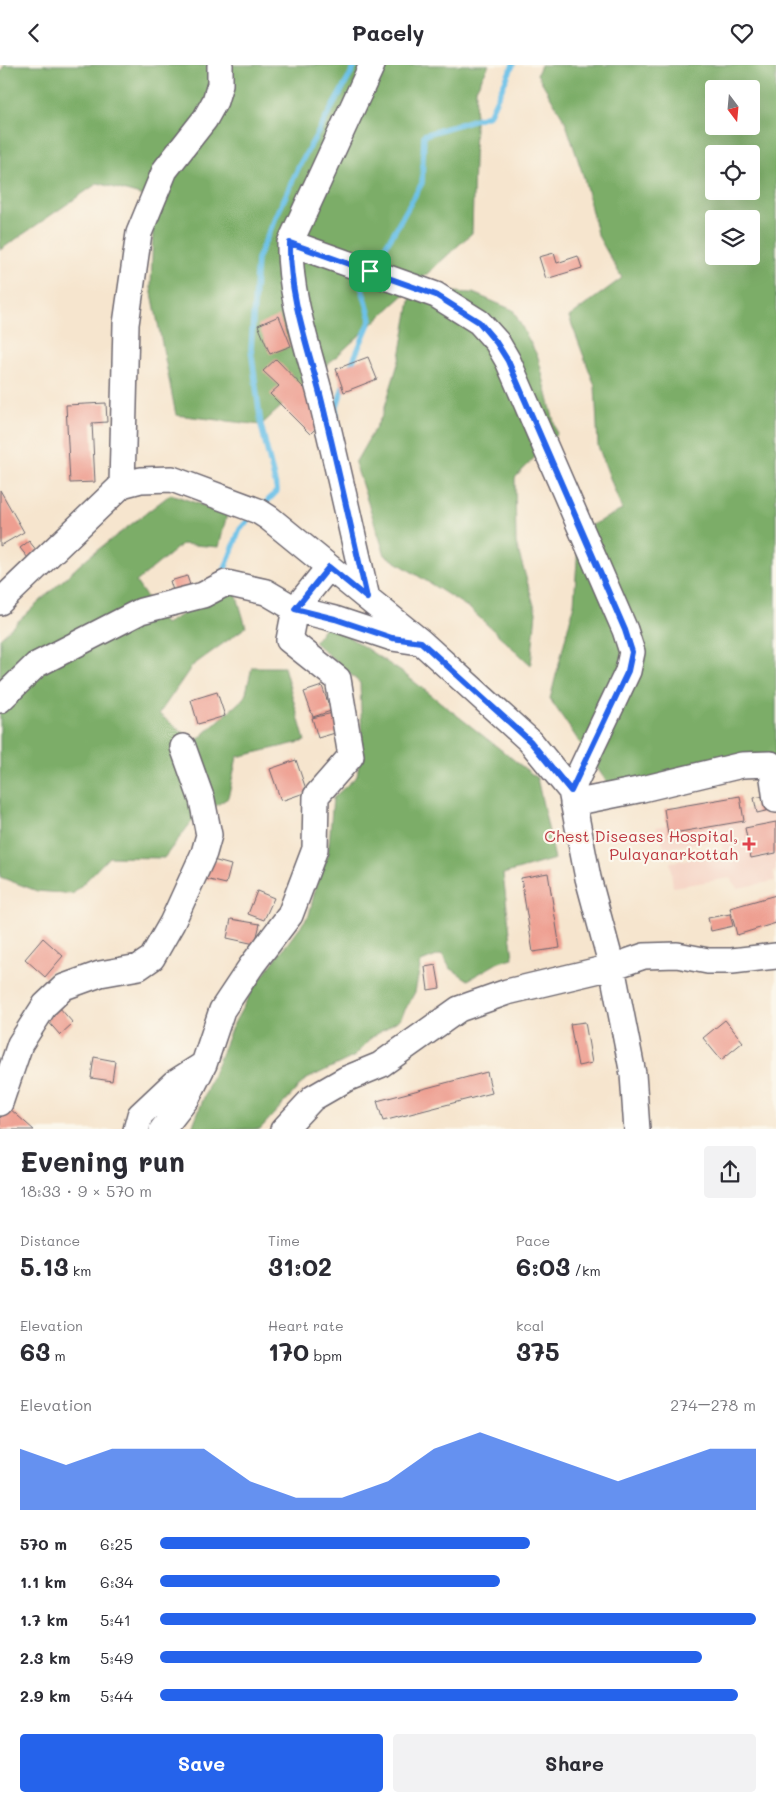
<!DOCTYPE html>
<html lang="en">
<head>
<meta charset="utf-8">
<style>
  body { margin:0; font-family:Mali,sans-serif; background:#f2f2f3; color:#2b2b33; height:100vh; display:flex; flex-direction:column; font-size:19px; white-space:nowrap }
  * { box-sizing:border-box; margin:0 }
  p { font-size:16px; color:#7c7c81 }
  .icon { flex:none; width:28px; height:28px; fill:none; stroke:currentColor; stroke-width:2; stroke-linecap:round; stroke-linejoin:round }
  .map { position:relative; height:1064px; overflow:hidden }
  .sheet { display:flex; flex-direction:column; background:#fff; flex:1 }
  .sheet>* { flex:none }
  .needle { width:32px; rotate:164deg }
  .controls { position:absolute; left:705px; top:15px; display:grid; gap:10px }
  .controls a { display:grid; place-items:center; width:55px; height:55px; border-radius:5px; background:#fff; box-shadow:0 5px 20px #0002; font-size:25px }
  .pin { position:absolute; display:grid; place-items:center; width:42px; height:42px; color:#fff; margin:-21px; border-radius:10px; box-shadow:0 2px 8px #0006 }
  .round { display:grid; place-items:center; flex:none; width:52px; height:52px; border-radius:5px; background:#f2f2f3 }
  .head { display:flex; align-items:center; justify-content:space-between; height:85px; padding:0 20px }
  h1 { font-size:28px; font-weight:700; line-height:38px }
  .metrics { display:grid; grid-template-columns:repeat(3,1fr); gap:8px; height:85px; padding:5px 20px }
  .metrics div { display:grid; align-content:center }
  .metrics b { font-size:25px; font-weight:700 }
  .metrics small { font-size:14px; font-weight:400 }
  .metrics p { font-size:14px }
  .chart { height:140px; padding:10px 20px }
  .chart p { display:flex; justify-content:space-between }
  .chart svg { width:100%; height:90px; margin-top:5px; fill:#2563eb; opacity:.7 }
  .action { display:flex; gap:10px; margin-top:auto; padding:10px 20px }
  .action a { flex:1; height:58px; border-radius:5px; background:#2563eb; color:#fff; font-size:20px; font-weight:700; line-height:58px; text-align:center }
  .action a+a { background:#f2f2f3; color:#2b2b33 }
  ul { padding:0 20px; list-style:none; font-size:16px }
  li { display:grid; grid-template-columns:80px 60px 1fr; align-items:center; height:38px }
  li i { height:12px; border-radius:6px; background:#2563eb }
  header { display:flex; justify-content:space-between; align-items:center; height:65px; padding:0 20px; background:#fff; font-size:22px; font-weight:700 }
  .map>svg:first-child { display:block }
  .built { fill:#f5d2c3 }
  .forest { fill:#7bad68; stroke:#4e6852; fill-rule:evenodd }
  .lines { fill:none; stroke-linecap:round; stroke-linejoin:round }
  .stream { stroke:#6cc1e8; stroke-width:5.5 }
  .building { fill:#ee9f91 }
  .minor-casing { stroke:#6c666e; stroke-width:28 }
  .minor { stroke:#fff; stroke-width:25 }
  .route-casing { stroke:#fff; stroke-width:10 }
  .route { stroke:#2563eb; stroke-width:6 }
  .health-dot { fill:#e0444e; stroke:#fbf7ec; stroke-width:2 }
  .labels { text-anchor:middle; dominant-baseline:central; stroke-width:4.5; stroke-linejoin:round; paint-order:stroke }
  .health-label { font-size:16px; fill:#be3a42; stroke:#fbf7ec; text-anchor:end }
</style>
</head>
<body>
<header><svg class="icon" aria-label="back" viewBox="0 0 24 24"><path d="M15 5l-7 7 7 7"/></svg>Pacely<svg class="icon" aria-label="heart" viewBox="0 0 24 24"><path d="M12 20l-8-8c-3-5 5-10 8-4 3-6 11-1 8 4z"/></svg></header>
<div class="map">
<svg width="776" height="1065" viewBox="0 0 776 1065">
  <rect width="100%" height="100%" fill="#fbf7ec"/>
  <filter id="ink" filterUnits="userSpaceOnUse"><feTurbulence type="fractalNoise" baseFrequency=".02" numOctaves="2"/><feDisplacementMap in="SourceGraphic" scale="10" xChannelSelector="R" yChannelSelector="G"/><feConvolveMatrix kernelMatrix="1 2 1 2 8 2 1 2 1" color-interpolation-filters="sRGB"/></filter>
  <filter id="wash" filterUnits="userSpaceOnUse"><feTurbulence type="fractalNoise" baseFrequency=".0096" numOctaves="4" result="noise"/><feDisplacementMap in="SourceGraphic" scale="20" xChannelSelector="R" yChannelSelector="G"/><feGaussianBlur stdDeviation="1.12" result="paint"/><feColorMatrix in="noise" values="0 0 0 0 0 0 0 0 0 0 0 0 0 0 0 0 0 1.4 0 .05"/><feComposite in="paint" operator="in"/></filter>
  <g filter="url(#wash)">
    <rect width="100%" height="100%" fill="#f6e5ce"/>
    <!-- built -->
    <path class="built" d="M776 739V805L773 806 775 816 737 823 730 813 673 822 670 797 723 789 721 775 665 783 656 762Z"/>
    <!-- forest -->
    <path class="forest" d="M4 0H489L476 24 472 168 261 360 176 350 151 223 154 134 98 118 0 185V9Z
      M541 0H776V698L619 735 550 634 574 539 579 466 622 445 598 381 595 321 569 252 622 213 597 169 584 113 565 56 537 9ZM714 24H751V61H714ZM714 89H751V126H714ZM714 154H751V191H714Z
      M412 225 473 228 513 245 538 292 557 369 515 413 516 478 536 547 531 600 469 543 385 490 355 398 382 351 400 292Z
      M171 429 227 449 219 482 182 479 136 517 165 559 234 521 246 562 192 601 159 649 195 677 245 632 252 602H284L305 676 237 692 228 733 193 755 164 793 109 792 73 829 37 826 0 812V573L87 493Z
      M328 558 403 608 537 713 555 794 503 809 513 893 499 897 468 915 450 903 442 889 421 897 415 927 400 954 371 973 355 991 305 1015 260 1064 191 1065 232 962 254 922 309 850 316 821 328 790 333 733 357 711 362 676 360 618 314 577Z"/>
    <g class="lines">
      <!-- stream -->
      <path class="stream" d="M372 202 393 169 422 118 424 70 489 50 513 0
        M350 303 371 254 361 220 366 212
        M337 351 336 344 345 316
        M262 442 277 426 261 360 251 284 257 194 300 99 356 0
        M222 512 240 464 253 450"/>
    </g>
    <g id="blocks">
      <!-- building -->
      <path class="building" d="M554 188 557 198 578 191 582 203 546 214 539 192Z
        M279 251 291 281 270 289 258 260Z
        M368 292 377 314 344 327 336 304Z
        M276 294 330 350 310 369 270 329 279 321 263 306Z
        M106 338 107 357 92 358 95 417 70 418 66 340Z
        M0 425 24 467 0 481Z
        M29 476 37 486 28 493 20 483Z
        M187 511 193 529 176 535 170 516Z
        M322 621 331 646 313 652 304 627Z
        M217 627 225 651 198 659 191 635Z
        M337 647 342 666 318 673 312 653Z
        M296 695 307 727 281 736 270 704Z
        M770 730 774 744 757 748 754 733Z
        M740 731 744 756 668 769 664 744Z
        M776 757V788L751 793 745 763Z
        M202 792 231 800 226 819 197 812Z
        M548 808 560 883 533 887 521 813Z
        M257 826 274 833 264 855 248 849Z
        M776 830V858L737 870 730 843Z
        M730 849 733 861 711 866 708 853Z
        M231 854 260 859 255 879 227 873Z
        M43 873 63 891 45 912 25 894Z
        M436 900 440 923 428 925 425 902Z
        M59 942 73 958 60 970 46 954Z
        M725 955 743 977 721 995 703 973Z
        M585 957 592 998 578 1001 570 959Z
        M94 992 115 996 112 1016 91 1013Z
        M487 1007 492 1028 383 1056 377 1036Z
        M9 1043 34 1065H3L0 1062V1053Z"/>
    </g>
  </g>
  <g filter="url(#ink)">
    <use href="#blocks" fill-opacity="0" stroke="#6c666e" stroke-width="1"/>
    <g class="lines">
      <defs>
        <path id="minor" d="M290 178 436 230 479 257 497 277 508 296 625 565 632 587 628 606 571 726
          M122 420 126 259 139 168 165 105 205 54 215 36 220 19V0
          M367 533C352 466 337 399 321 333 308 282 289 230 290 178L372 0
          M0 537 122 420 141 415 172 414 258 446 269 453 421 577 530 676 571 726 588 813 612 902 633 1009 637 1065
          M0 635 36 600 141 546 203 530 226 518 266 527 295 544 335 554 392 573 419 577
          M573 738 638 725 742 700 771 699 776 735
          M0 1038 20 979 45 940 64 922 100 909 139 902 152 893 172 858 204 788 209 770 202 735 183 682
          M136 1065 140 1050 174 1018 204 999
          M162 1065 187 1033 204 999 222 945 252 900 290 850 315 784 316 731 351 691 338 614 289 575 295 544 329 502
          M283 1065 313 1033 346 1014 380 1000 459 944 507 927 612 902 644 891 677 890 708 896H732L776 891"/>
      </defs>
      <!-- minor casing -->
      <use href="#minor" class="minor-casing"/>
      <!-- minor -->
      <use href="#minor" class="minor"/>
    </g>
  </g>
  <g class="lines" filter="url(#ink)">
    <defs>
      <path id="route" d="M290 178 436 230 479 257 496 277 508 296 625 565 632 587 628 606 571 726 530 676 421 577 392 573 335 554 295 544 329 502 367 533C352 466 337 399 321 333 308 282 289 231 290 178Z"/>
    </defs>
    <!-- route casing -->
    <use href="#route" class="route-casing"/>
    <!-- route -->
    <use href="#route" class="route"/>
  </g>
  <!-- markers -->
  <path class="health-dot" d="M746.5 771.5h5v5h5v5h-5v5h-5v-5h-5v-5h5z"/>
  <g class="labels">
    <!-- health labels -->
    <g class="health-label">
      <text x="738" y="770">Chest Diseases Hospital,<tspan x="738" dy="18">Pulayanarkottah</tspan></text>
    </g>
  </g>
</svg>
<div class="controls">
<a><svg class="needle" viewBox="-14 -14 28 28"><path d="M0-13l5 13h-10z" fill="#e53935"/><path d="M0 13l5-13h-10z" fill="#7c7c81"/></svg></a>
<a><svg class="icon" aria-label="locate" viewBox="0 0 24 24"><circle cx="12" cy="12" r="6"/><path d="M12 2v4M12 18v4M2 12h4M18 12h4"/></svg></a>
<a><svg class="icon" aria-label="layers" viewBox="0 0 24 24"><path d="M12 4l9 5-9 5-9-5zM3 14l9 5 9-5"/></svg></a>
</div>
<div class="pin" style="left:370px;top:206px;background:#1e9e55"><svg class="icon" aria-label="arrive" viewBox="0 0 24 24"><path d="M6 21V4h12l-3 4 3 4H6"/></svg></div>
</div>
<section class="sheet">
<div class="head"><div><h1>Evening run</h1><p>18:33 · 9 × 570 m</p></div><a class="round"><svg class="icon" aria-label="share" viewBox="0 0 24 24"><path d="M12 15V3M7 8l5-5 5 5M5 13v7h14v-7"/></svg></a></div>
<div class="metrics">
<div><p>Distance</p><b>5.13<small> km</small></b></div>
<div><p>Time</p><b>31:02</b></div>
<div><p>Pace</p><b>6:03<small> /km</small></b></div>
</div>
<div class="metrics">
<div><p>Elevation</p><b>63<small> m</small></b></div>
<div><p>Heart rate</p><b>170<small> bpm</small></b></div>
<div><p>kcal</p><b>375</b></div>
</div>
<div class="chart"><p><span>Elevation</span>274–278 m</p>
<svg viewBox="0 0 160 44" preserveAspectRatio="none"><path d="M0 44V14L10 22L20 14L30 14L40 14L50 30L60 38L70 38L80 30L90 14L100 6L110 14L120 22L130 30L140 22L150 14L160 14V44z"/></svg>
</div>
<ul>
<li><b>570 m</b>6:25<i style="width:62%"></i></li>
<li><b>1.1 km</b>6:34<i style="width:57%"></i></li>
<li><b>1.7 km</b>5:41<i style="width:100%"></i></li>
<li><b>2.3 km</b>5:49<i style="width:91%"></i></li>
<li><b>2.9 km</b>5:44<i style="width:97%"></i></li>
</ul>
<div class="action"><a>Save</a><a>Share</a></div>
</section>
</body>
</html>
